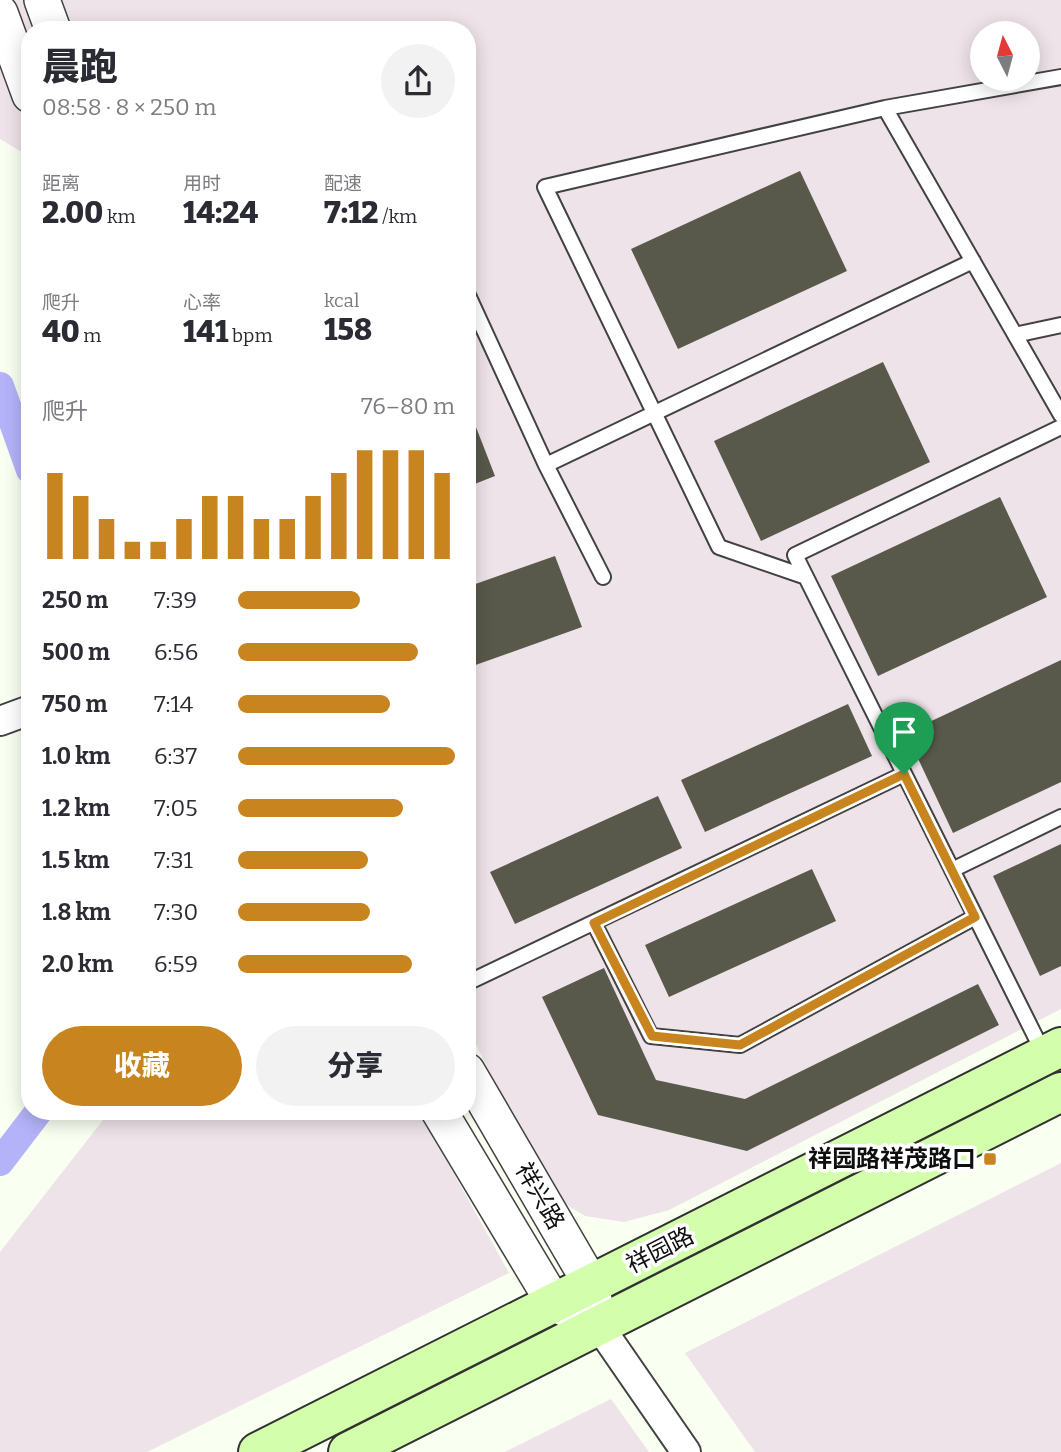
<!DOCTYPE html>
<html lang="zh">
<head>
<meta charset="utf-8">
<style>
  body { margin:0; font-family:Bitter,"Noto Sans SC",serif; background:#f2f2f3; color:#2b2b33; height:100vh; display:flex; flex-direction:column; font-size:26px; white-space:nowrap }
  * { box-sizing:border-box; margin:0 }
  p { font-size:23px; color:#7c7c81 }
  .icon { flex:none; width:38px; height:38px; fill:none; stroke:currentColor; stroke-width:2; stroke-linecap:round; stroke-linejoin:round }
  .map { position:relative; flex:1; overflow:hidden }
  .drawer { position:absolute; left:21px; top:21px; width:455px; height:1099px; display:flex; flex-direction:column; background:#fff; border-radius:28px; box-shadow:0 4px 18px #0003 }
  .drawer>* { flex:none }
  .needle { width:46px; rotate:354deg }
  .fabs { position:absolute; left:970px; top:21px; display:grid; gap:14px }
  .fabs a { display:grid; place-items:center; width:70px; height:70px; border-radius:50%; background:#fff; box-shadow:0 4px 18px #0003; font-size:35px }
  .pin { position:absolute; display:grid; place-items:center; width:60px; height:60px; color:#fff; margin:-72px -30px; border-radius:50% 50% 50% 0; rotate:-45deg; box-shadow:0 0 7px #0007 }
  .pin .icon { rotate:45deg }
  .round { display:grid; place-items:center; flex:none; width:74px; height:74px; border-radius:37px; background:#f2f2f3 }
  .headline { display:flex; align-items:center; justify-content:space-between; height:119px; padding:0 21px }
  h1 { font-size:38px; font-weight:800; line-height:52px }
  .stats { display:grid; grid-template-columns:repeat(3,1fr); gap:10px; height:119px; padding:7px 21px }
  .stats div { display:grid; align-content:center }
  .stats b { font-size:30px; font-weight:800 }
  .stats small { font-size:19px; font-weight:400 }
  .stats p { font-size:19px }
  .chart { height:196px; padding:14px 21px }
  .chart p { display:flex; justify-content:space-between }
  .chart svg { width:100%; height:126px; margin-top:7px; stroke:#c7841f; stroke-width:6 }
  .cta { display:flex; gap:14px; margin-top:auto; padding:14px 21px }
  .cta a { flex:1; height:80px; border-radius:42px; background:#c7841f; color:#fff; font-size:28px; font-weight:800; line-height:80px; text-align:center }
  .cta a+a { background:#f2f2f3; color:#2b2b33 }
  ul { padding:0 21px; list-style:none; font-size:23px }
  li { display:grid; grid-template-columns:112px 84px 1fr; align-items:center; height:52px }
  li i { height:18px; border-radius:9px; background:#c7841f }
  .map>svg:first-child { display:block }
  .industrial { fill:#eee3e8; fill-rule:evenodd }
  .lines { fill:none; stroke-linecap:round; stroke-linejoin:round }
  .canal { stroke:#b4b3f9; stroke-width:28 }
  .building { fill:#58594b }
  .service-casing { stroke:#424242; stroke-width:18 }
  .minor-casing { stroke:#424242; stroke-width:32 }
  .tertiary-casing { stroke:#424242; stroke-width:38 }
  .secondary-casing { stroke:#313131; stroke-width:42 }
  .service { stroke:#fff; stroke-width:14 }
  .minor { stroke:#fff; stroke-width:28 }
  .tertiary { stroke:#fff; stroke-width:35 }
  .secondary { stroke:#d3ffac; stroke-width:38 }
  .route-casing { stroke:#fff; stroke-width:14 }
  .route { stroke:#c7841f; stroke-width:9 }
  .poi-dot { fill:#c7841f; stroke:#fff; stroke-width:2.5 }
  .labels { text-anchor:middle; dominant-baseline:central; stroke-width:7; stroke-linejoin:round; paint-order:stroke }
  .poi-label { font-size:24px; font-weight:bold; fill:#0f0f0f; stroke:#fff; text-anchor:end }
  .street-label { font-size:24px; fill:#0f0f0f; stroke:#fff }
</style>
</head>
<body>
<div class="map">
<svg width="1061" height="1452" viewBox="0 0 1061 1452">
  <rect width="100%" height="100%" fill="#f9fff1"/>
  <!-- industrial -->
  <path class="industrial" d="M0 0H1061V1009L669 1210 624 1222 585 1216 550 1195 467 1026V30H30V152L20 151 0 139ZM982 33H1027V79H982Z
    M110 1111H419L509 1273 147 1452H0V1252Z
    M1061 1163V1452H755L685 1353Z
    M611 1399 649 1452H505Z"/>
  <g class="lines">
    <!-- canal -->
    <path class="canal" d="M0 386 30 470
      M0 1162 39 1111"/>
  </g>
  <!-- building -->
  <path class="building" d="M800 171 847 271 678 349 631 249Z
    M883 362 930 462 761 541 714 441Z
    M467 404 495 476 467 487Z
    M1000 497 1047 597 878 676 831 576Z
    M555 556 582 627 467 668V587Z
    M1061 660V782L953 833 906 733Z
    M848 704 872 756 705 832 681 780Z
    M658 796 682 848 515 924 490 872Z
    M1061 844V966L1040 976 993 876Z
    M812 869 836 921 669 997 645 945Z
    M604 968 656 1080 745 1099 978 984 999 1025 747 1151 598 1115 542 997Z"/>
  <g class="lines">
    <defs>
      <path id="service" d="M885 108 1061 415
        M467 293 546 465 603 577
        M1015 335 1061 325
        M546 465 973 261
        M806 577 719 547 545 187 885 108 1061 77
        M952 870 1061 817
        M594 923 651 1036 740 1045 975 917
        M467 983 904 774
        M1044 1054 795 555 1061 427"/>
      <path id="minor" d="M0 721 30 710
        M599 1326 686 1452"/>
      <path id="tertiary" d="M42 0 53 30
        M0 13 30 95
        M467 1071 591 1284 599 1326
        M439 1111 554 1303 579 1316"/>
      <path id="secondary" d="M258 1452 1061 1047
        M348 1452 1061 1092"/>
    </defs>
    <!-- service casing -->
    <use href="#service" class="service-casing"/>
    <!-- minor casing -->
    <use href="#minor" class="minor-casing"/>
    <!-- tertiary casing -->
    <use href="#tertiary" class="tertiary-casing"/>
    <!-- secondary casing -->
    <use href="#secondary" class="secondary-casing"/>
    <!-- service -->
    <use href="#service" class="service"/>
    <!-- minor -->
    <use href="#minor" class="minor"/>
    <!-- tertiary -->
    <use href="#tertiary" class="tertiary"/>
    <!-- secondary -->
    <use href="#secondary" class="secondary"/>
  </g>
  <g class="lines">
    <defs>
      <path id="route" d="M904 774 975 917 740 1045 652 1036 594 923Z"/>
    </defs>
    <!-- route casing -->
    <use href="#route" class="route-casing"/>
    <!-- route -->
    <use href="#route" class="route"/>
  </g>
  <!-- markers -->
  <rect class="poi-dot" x="983" y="1152" width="14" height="14" rx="3.5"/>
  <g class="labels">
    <!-- poi labels -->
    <g class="poi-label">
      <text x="976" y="1159">祥园路祥茂路口</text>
    </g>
    <!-- street labels -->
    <g class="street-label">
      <text transform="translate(540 1196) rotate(60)">祥兴路</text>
      <text transform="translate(660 1250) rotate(-27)">祥园路</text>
    </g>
  </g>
</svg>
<div class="fabs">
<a><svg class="needle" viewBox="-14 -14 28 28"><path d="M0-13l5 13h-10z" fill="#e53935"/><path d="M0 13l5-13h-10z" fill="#7c7c81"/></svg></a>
</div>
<div class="pin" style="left:904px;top:774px;background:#1e9e55"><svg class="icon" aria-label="arrive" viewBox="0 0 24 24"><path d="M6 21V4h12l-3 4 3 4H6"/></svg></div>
<section class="drawer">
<div class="headline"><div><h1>晨跑</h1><p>08:58 · 8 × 250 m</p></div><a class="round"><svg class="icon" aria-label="share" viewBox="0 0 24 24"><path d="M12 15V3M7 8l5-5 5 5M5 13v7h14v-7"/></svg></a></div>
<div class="stats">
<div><p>距离</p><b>2.00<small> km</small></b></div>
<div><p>用时</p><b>14:24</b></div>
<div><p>配速</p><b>7:12<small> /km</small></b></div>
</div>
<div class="stats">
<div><p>爬升</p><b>40<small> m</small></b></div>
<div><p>心率</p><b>141<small> bpm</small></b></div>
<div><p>kcal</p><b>158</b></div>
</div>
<div class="chart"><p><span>爬升</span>76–80 m</p>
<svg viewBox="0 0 160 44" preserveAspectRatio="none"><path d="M5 44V14M15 44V22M25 44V30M35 44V38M45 44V38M55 44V30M65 44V22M75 44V22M85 44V30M95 44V30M105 44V22M115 44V14M125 44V6M135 44V6M145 44V6M155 44V14"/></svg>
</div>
<ul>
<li><b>250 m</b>7:39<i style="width:56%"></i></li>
<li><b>500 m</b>6:56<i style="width:83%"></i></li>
<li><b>750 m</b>7:14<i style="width:70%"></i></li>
<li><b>1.0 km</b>6:37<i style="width:100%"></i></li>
<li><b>1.2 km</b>7:05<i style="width:76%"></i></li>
<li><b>1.5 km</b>7:31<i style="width:60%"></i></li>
<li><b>1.8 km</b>7:30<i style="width:61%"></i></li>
<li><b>2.0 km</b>6:59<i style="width:80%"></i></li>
</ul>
<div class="cta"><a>收藏</a><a>分享</a></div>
</section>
</div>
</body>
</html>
